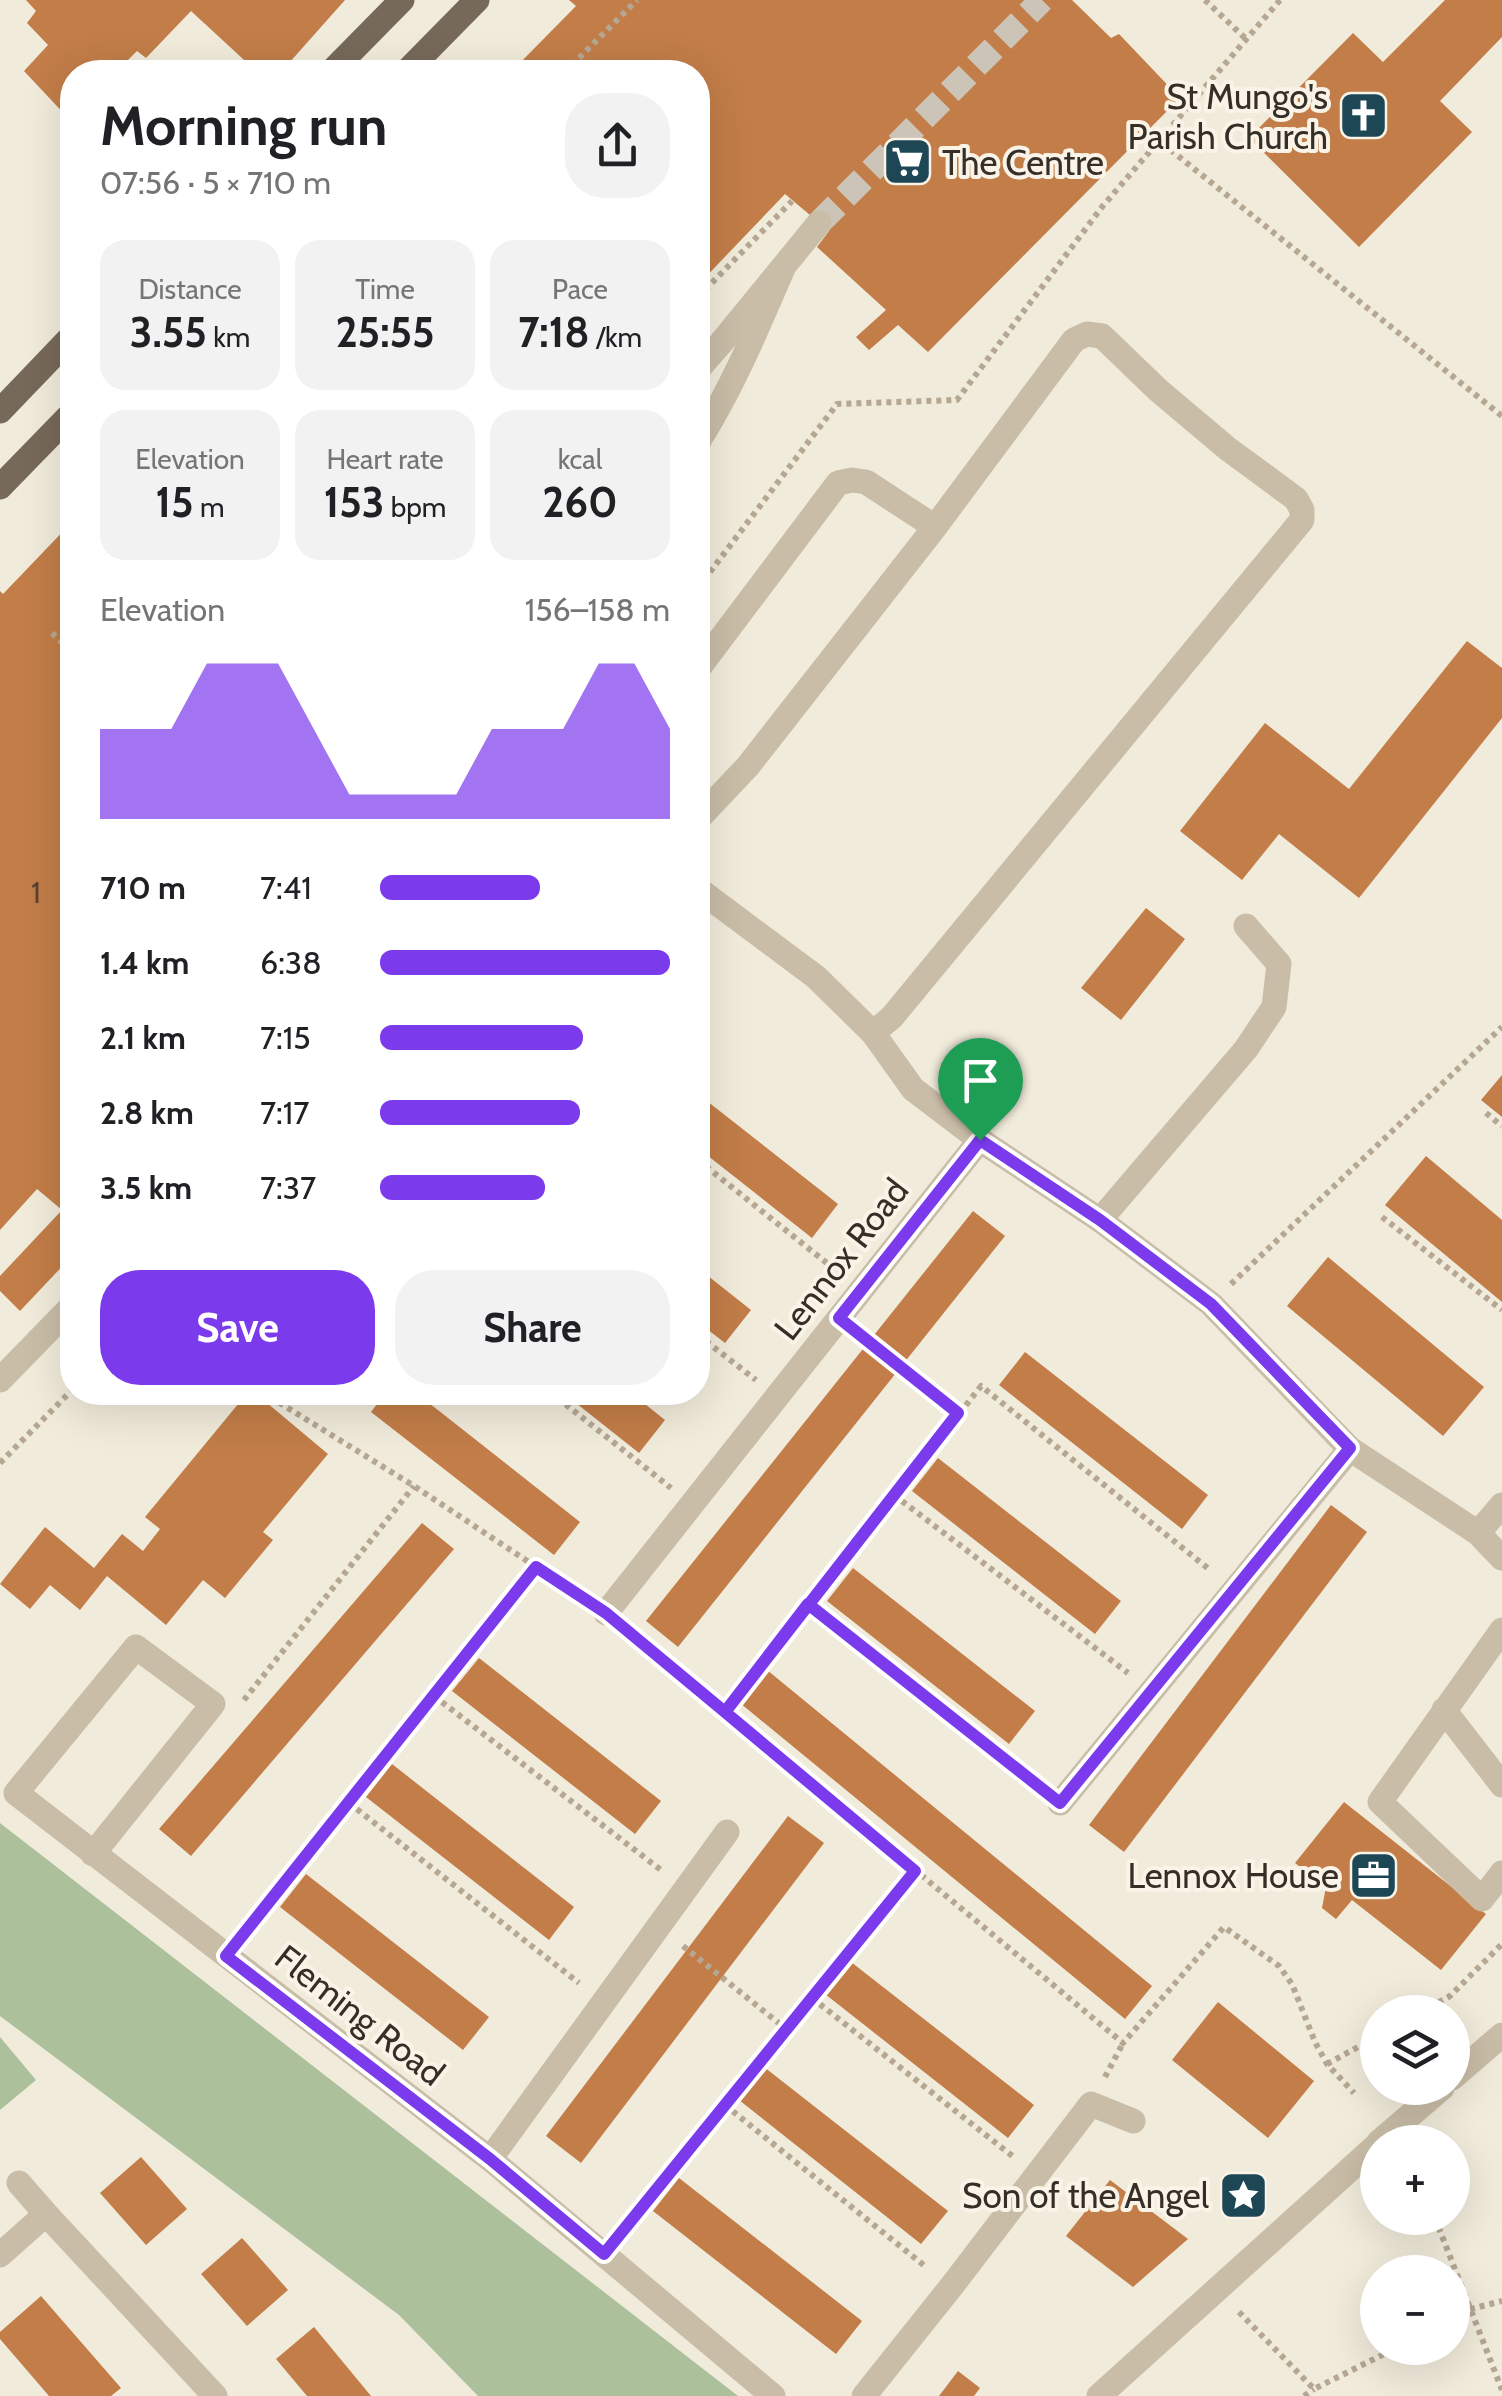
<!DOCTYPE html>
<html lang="en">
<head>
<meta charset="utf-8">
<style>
  body { margin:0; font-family:Cabin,sans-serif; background:#f2f2f2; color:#202124; height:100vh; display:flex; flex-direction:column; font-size:38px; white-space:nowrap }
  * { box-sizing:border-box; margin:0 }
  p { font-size:32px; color:#757577 }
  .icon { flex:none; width:55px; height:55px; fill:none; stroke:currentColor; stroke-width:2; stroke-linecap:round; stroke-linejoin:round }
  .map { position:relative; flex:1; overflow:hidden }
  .sheet { position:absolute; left:60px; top:60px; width:650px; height:1345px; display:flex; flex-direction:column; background:#fff; border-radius:40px; box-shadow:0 10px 40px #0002 }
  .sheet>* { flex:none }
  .fabs { position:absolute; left:1360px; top:1995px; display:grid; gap:20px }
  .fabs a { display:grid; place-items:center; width:110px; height:110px; border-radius:50%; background:#fff; box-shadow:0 10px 40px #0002; font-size:50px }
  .pin { position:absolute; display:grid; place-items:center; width:85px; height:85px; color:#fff; margin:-102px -42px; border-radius:50% 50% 50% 0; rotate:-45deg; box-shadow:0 0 10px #0007 }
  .pin .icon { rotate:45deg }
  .round { display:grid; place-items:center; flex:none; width:105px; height:105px; border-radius:40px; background:#f2f2f2 }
  .summary { display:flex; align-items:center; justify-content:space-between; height:170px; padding:0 40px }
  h1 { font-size:55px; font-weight:800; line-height:75px }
  .stats { display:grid; grid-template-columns:repeat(3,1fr); gap:15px; height:170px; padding:10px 40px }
  .stats div { display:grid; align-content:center; border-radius:25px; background:#f2f2f2; text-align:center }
  .stats b { font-size:42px; font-weight:800 }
  .stats small { font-size:28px; font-weight:400 }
  .stats p { font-size:28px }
  .chart { height:280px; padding:20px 40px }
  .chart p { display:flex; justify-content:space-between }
  .chart svg { width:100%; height:180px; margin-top:10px; fill:#7c3aed; opacity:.7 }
  .button { display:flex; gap:20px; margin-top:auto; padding:20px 40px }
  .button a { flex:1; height:115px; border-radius:40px; background:#7c3aed; color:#fff; font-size:40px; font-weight:800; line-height:115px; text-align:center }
  .button a+a { background:#f2f2f2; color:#202124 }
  ul { padding:0 40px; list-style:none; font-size:32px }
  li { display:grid; grid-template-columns:160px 120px 1fr; align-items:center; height:75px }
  li i { height:25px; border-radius:12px; background:#7c3aed }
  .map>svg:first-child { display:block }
  .green { fill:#adc09c }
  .building { fill:#c27d48 }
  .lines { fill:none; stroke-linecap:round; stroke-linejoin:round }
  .minor-tunnel { stroke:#ccc5b7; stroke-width:25; stroke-dasharray:25 12; stroke-linecap:butt }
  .path { stroke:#b5a792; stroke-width:6; stroke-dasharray:5 5; stroke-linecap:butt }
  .minor { stroke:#c9bda7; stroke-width:25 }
  .major { stroke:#776959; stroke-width:25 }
  .route-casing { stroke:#fff; stroke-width:20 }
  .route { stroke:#7c3aed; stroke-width:12 }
  .labels { text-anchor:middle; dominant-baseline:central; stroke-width:8; stroke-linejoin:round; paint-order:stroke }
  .number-label { font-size:30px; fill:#594230 }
  .poi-label { font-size:35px; fill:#362f28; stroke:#f9f4e7; text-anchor:end }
  .street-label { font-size:35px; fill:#362f28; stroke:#f9f4e7 }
</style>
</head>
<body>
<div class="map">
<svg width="1502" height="2396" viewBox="0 0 1502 2396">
  <rect width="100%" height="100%" fill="#f1ebdb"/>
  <!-- green -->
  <path class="green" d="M0 1823 738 2396H478L399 2315 0 2016Z
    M0 2037 36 2080 0 2110Z"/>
  <!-- building -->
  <path class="building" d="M26 0H345L281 72H257L191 11 146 58 137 51 116 72H72V115L69 119 24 71 48 45 27 23 36 11Z
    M569 0H1072L1111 38 1119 34 1180 98 928 352 898 325 869 350 856 337 886 310 817 247 829 231 785 194 698 285V72H511L576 6Z
    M1445 0H1502V37L1440 101 1472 132 1359 247 1249 138 1353 33 1383 62Z
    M72 522V1256L20 1311 0 1291V1276L62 1210 37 1189 0 1230V591L3 594Z
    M1467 641 1502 668V718L1359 898 1279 834 1242 880 1180 831 1265 723 1349 789Z
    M1146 908 1185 939 1121 1020 1081 988Z
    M1502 1075V1117L1481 1100Z
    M698 1094 838 1204 812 1238 698 1148Z
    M1426 1156 1502 1220V1302L1385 1205Z
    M973 1211 1005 1236 678 1647 646 1621Z
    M1328 1257 1484 1387 1443 1436 1287 1306Z
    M698 1268 751 1310 725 1343 698 1322Z
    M1025 1352 1208 1495 1182 1529 999 1385Z
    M248 1392H254L328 1454 263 1532 273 1540 225 1598 203 1580 166 1625 107 1576 80 1610 50 1585 30 1609 0 1584 45 1527 94 1568 122 1534 143 1551 160 1529 145 1517Z
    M386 1392H415L580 1522 554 1555 371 1412Z
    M562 1392H630L665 1420 639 1453Z
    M938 1458 1121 1601 1095 1634 912 1491Z
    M1331 1505 1367 1532 1124 1852 1089 1825Z
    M422 1523 454 1549 191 1856 159 1829Z
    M853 1568 1035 1711 1009 1744 827 1601Z
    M479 1658 661 1801 635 1834 452 1691Z
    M767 1670 1152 1986 1125 2019 740 1703Z
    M392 1764 574 1907 549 1940 366 1797Z
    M1344 1802 1486 1914 1441 1970 1352 1900 1336 1919 1322 1908 1326 1887 1295 1863Z
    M788 1816 824 1843 581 2163 546 2136Z
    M306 1874 489 2017 463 2050 280 1907Z
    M851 1962 1034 2105 1008 2138 825 1994Z
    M1218 2002 1314 2081 1268 2138 1172 2060Z
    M764 2067 948 2211 921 2244 739 2100Z
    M141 2157 187 2209 146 2245 100 2193Z
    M679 2178 862 2321 836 2354 653 2211Z
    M1110 2180 1188 2239 1133 2287 1066 2236Z
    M242 2238 288 2290 247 2326 201 2274Z
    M41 2296 121 2388 111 2396H49L0 2339V2332Z
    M314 2327 371 2396H307L276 2359Z
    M958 2371 980 2388 974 2396H939Z"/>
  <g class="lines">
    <!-- minor-tunnel -->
    <path class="minor-tunnel" d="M819 223 1042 0"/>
    <!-- path -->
    <path class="path" d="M1205 0 1246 39
      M565 72 637 0
      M1147 131 1502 416
      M698 297 792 201
      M698 588 837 404 957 400 1102 207 1280 0
      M52 633 72 652
      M1486 1113 1502 1126
      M698 1160 838 1272
      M1382 1217 1502 1310
      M1231 1284 1502 1027
      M698 1335 756 1380
      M864 1337 958 1413
      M262 1392 414 1486 583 1598
      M550 1392 671 1488
      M0 1463 72 1390
      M894 1495 1128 1673
      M809 1605 1035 1783
      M629 1632 1123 2043 1224 1927 1279 1966 1292 1984 1315 2042 1327 2064 1354 2093
      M434 1696 661 1870
      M244 1700 414 1486
      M725 1712 981 1386 1210 1570
      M349 1803 579 1983
      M244 1933 536 1567
      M683 1946 786 2029
      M812 1998 1015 2158
      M1421 2012 1450 1996 1502 1944
      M1327 2064 1378 2036
      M1105 2077 1123 2043
      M725 2105 926 2267
      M1435 2218 1502 2390
      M623 2231 915 1871
      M1239 2312 1314 2389 1396 2348
      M1452 2318 1471 2309 1502 2301
      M1304 2396 1314 2389"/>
    <!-- minor -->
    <path class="minor" d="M698 369 721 343 819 223
      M698 442C733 387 758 326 784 266
      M698 669 838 483 852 480 866 482 935 527 1074 340 1087 334 1102 336 1158 390 1228 449 1296 499 1302 510V520L892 1017 873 1033
      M698 819 748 766 935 527
      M698 889 816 977 873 1033 913 1089 980 1140
      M1100 1220 1246 1049 1274 1007 1279 964 1246 926
      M0 1380 72 1306
      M1478 1533 1502 1505
      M606 1613 980 1140 1100 1220 1211 1304 1350 1449 1478 1533 1502 1558
      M1502 1630 1380 1802 1482 1899 1502 1873
      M1444 1710 1502 1785
      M1060 1803 1350 1449
      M93 1854 213 1704 136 1647 16 1793 490 2159 773 2396
      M1452 2078 1502 2035
      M1379 2142 1442 2088
      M490 2159 727 1832
      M19 2183 46 2214
      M0 2255 46 2214 215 2396
      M864 2396 951 2287 1091 2104 1133 2121
      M1099 2396 1378 2144"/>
    <!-- major -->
    <path class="major" d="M331 72 402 0
      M406 72 477 0
      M0 411 72 336
      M0 487 72 413"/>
  </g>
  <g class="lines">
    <defs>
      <path id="route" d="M980 1140 839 1318 958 1413 725 1712 606 1613 536 1567 226 1956 490 2159 604 2254 915 1871 725 1712 808 1604 1060 1803 1350 1448 1211 1304 1100 1220 980 1140"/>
    </defs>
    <!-- route casing -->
    <use href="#route" class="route-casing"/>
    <!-- route -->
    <use href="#route" class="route"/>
  </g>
  <!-- icons -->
  <defs>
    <symbol id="church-square" viewBox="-11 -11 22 22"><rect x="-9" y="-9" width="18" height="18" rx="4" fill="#1e4756" stroke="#f9f4e7"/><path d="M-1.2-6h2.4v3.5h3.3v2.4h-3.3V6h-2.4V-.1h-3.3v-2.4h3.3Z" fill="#fff"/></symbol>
    <symbol id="supermarket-square" viewBox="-11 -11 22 22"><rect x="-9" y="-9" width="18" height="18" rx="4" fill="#1e4756" stroke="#f9f4e7"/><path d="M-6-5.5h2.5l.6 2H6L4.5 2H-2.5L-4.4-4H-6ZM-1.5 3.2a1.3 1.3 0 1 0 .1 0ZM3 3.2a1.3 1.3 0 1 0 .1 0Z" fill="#fff"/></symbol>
    <symbol id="office-square" viewBox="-11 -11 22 22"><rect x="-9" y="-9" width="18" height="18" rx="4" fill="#1e4756" stroke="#f9f4e7"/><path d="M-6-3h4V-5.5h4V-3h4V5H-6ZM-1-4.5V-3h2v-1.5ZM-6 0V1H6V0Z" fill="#fff"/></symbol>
    <symbol id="sight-square" viewBox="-11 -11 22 22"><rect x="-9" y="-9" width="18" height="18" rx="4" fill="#1e4756" stroke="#f9f4e7"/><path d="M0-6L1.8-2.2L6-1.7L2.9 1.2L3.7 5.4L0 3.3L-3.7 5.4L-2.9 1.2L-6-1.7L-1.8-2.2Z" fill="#fff"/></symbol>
  </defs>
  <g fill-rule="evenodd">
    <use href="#church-square" x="1336" y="88" width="55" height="55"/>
    <use href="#supermarket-square" x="880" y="134" width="55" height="55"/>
    <use href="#office-square" x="1346" y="1848" width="55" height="55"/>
    <use href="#sight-square" x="1216" y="2168" width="55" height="55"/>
  </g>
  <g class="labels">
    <!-- number labels -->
    <g class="number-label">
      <text x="36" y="892">1</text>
    </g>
    <!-- poi labels -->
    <g class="poi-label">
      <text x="1328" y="96">St Mungo's<tspan x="1328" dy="40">Parish Church</tspan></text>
      <text x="942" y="162" text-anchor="start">The Centre</text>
      <text x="1339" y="1875">Lennox House</text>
      <text x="1209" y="2195">Son of the Angel</text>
    </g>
    <!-- street labels -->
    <g class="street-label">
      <text transform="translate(841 1259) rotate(-52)">Lennox Road</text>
      <text transform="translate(360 2015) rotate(38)">Fleming Road</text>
    </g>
  </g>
</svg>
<div class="fabs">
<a><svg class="icon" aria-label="layers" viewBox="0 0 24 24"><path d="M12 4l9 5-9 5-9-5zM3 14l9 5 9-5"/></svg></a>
<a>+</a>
<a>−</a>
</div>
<div class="pin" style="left:980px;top:1140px;background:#1e9e55"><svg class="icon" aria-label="arrive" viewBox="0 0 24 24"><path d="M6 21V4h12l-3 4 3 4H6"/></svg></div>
<section class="sheet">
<div class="summary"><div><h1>Morning run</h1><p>07:56 · 5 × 710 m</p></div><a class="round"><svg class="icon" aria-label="share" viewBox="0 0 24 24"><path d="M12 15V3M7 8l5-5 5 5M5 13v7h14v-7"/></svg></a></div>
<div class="stats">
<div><p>Distance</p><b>3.55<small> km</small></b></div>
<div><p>Time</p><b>25:55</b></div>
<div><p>Pace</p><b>7:18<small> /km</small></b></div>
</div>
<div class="stats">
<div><p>Elevation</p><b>15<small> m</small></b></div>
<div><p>Heart rate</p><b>153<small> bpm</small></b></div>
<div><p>kcal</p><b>260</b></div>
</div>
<div class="chart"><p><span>Elevation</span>156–158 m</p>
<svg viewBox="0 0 160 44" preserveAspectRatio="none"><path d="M0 44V22L10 22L20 22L30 6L40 6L50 6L60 22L70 38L80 38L90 38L100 38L110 22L120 22L130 22L140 6L150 6L160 22V44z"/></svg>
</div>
<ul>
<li><b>710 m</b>7:41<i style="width:55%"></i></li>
<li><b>1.4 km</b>6:38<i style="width:100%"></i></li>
<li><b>2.1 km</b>7:15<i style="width:70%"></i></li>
<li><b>2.8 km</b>7:17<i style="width:69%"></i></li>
<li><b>3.5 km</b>7:37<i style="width:57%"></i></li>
</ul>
<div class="button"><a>Save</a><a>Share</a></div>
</section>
</div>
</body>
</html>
